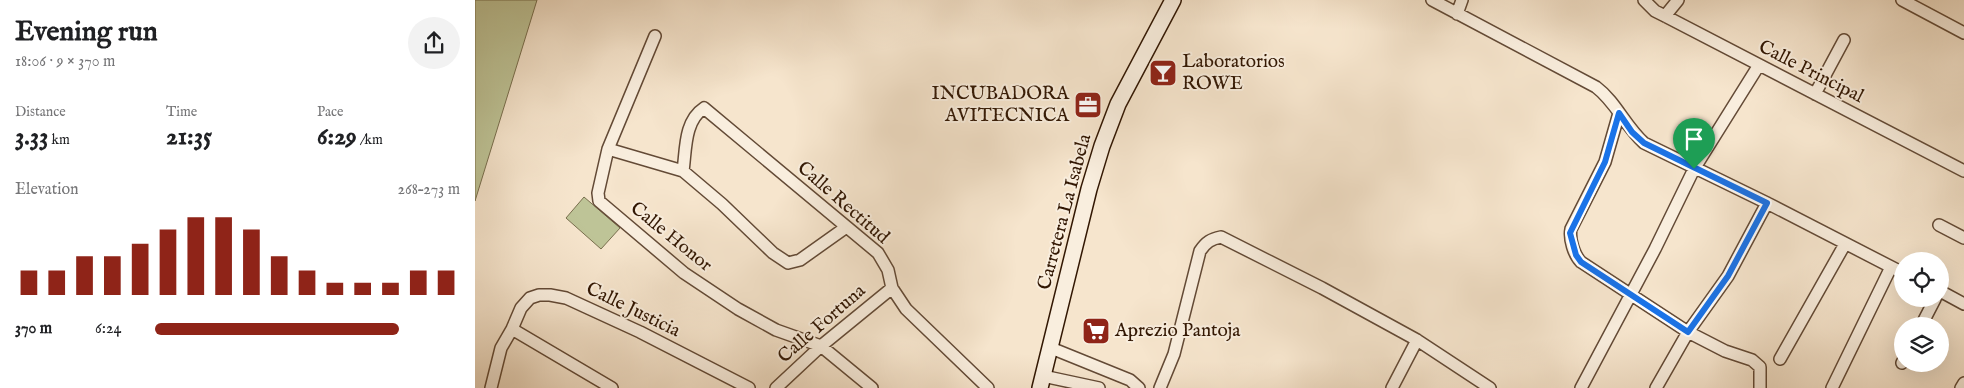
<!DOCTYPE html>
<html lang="en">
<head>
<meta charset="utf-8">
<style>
  body { margin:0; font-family:"IM FELL English",serif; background:#f2f2f2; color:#202124; height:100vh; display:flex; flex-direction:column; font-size:19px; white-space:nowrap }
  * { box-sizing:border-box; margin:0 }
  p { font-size:16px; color:#757577 }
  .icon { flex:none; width:28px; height:28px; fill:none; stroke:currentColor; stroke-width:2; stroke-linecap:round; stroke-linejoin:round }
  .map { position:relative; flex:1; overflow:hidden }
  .details { display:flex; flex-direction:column; background:#fff; width:475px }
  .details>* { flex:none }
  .controls { position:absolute; left:1419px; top:252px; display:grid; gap:10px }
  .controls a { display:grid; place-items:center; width:55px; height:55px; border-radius:50%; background:#fff; box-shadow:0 5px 20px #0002; font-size:25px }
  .pin { position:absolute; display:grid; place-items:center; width:42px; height:42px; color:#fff; margin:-51px -21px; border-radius:50% 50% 50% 0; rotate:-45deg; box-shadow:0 0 5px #0007 }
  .pin .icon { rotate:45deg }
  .round { display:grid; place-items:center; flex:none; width:52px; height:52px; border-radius:26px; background:#f2f2f2 }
  .head { display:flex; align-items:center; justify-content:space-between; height:85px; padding:0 15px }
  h1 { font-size:28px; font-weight:700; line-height:38px }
  .figures { display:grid; grid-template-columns:repeat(3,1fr); gap:8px; height:85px; padding:5px 15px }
  .figures div { display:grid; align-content:center }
  .figures b { font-size:25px; font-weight:700 }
  .figures small { font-size:14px; font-weight:400 }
  .figures p { font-size:14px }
  .chart { height:140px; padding:10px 15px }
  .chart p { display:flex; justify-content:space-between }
  .chart svg { width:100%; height:90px; margin-top:5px; stroke:#8f2418; stroke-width:6 }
  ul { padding:0 15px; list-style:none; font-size:16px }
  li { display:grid; grid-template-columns:80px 60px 1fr; align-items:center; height:38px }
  li i { height:12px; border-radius:6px; background:#8f2418 }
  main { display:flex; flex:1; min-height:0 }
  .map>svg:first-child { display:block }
  .green { fill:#bec497; stroke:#786e4d }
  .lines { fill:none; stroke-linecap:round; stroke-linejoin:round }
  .minor-casing { stroke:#634a36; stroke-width:14 }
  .secondary-casing { stroke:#321703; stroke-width:18 }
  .minor { stroke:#f9eede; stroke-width:11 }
  .secondary { stroke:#f9eede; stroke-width:15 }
  .route-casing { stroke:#fff; stroke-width:10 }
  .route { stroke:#1a73e8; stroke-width:6 }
  .labels { text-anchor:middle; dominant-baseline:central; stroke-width:4; stroke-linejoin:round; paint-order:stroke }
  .poi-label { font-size:19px; fill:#321703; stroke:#f9eede; text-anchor:start }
  .street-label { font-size:19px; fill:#321703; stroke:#f9eede }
</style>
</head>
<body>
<main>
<section class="details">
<div class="head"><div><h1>Evening run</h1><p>18:06 · 9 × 370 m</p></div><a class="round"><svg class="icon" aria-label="share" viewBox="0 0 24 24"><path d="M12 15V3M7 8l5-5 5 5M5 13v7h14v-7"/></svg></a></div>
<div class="figures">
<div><p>Distance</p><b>3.33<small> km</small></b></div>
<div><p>Time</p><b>21:35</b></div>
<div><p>Pace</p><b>6:29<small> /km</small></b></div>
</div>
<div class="chart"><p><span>Elevation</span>268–273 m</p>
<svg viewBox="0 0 160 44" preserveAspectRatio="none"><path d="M5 44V32M15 44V32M25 44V25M35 44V25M45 44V19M55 44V12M65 44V6M75 44V6M85 44V12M95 44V25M105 44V32M115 44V38M125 44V38M135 44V38M145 44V32M155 44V32"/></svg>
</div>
<ul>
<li><b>370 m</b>6:24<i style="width:80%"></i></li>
</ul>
</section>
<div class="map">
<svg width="1489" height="388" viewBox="0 0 1489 388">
  <rect width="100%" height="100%" fill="#f6e5cd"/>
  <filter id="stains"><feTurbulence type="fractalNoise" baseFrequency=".004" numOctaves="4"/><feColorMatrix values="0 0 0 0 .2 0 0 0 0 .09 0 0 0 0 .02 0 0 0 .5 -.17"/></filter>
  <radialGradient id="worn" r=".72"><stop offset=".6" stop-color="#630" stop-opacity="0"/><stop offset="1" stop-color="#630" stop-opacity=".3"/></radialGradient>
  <!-- green -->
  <path class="green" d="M0 0H62L0 201Z
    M109 197 145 228 126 249 91 218Z"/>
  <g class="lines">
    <defs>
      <path id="minor" d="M957 0 1121 87C1141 102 1150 126 1169 143L1292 203 1428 273
        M1169 0 1180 11 1190 16 1489 171
        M1427 0 1489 33
        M982 14 987 0
        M1190 16 1203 0
        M180 36 133 149 123 193 124 201 209 273 263 309 301 330 346 346 397 388
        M1340 94 1369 40
        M1144 113 1130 162 1096 229C1094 239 1099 255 1106 262L1213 332 1250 351 1277 360 1285 367V388
        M133 149 208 171 247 204 298 253 313 263 325 260 370 228
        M208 171C211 150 209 121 229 108L403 253 413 270 417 288 431 309 513 388
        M1464 225 1489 238
        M1465 291 1489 304
        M1446 326 1460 299
        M37 329 137 388
        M576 348 655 380 664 388
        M1305 359 1370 244
        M1427 363 1428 361
        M568 376 624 388
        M16 388 26 348 37 329 46 308 55 298 64 295H75L91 298 165 332 274 388
        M301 388 346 346 417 288
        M685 388 699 354 725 251C731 242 736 239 746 237L847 288 942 340 1015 388
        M917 388 942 340
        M1106 388 1180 249 1219 169 1284 65
        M1181 388 1213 332 1253 276 1292 203
        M1357 388 1416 267
        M1486 388 1489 383"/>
      <path id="secondary" d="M565 388 614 189 627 146 643 104 698 0"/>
    </defs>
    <!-- minor casing -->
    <use href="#minor" class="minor-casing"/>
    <!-- secondary casing -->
    <use href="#secondary" class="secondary-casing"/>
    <!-- minor -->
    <use href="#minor" class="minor"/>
    <!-- secondary -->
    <use href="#secondary" class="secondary"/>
  </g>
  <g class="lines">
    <defs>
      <path id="route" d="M1144 113 1157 132 1169 143 1292 203 1253 276 1213 332 1106 262 1101 255 1095 233 1130 162Z"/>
    </defs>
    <!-- route casing -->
    <use href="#route" class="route-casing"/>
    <!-- route -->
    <use href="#route" class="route"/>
  </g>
  <!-- icons -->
  <defs>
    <symbol id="bar-square" viewBox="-11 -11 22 22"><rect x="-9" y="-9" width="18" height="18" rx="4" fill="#8f2418" stroke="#f9eede"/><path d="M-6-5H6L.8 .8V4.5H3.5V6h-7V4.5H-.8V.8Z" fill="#fff"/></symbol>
    <symbol id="office-square" viewBox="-11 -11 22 22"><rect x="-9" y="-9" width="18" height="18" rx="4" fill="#8f2418" stroke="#f9eede"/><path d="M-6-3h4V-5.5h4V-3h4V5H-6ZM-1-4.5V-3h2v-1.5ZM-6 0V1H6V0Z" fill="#fff"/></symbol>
    <symbol id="supermarket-square" viewBox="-11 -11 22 22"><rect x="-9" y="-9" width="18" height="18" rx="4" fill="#8f2418" stroke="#f9eede"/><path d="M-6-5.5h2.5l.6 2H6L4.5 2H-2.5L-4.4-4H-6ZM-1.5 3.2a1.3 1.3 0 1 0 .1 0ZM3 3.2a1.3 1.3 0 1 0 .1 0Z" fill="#fff"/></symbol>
  </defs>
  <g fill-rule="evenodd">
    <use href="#bar-square" x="672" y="57" width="32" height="32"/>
    <use href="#office-square" x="597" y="89" width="32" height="32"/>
    <use href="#supermarket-square" x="605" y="315" width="32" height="32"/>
  </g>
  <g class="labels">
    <!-- poi labels -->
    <g class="poi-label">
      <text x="707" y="62">Laboratorios<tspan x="707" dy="22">ROWE</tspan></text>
      <text x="594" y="94" text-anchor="end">INCUBADORA<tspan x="594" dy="22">AVITECNICA</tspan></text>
      <text x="640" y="331">Aprezio Pantoja</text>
    </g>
    <!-- street labels -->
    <g class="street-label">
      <text transform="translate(1336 72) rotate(27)">Calle Principal</text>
      <text transform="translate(368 203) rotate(41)">Calle Rectitud</text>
      <text transform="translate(590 212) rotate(-75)">Carretera La Isabela</text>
      <text transform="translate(196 237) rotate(39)">Calle Honor</text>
      <text transform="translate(158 310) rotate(26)">Calle Justicia</text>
      <text transform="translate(347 324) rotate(-41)">Calle Fortuna</text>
    </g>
  </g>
  <rect width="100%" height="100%" filter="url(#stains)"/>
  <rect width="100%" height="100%" fill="url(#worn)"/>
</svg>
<div class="controls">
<a><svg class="icon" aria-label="locate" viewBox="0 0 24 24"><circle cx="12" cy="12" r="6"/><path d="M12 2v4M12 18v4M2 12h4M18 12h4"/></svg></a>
<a><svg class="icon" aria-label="layers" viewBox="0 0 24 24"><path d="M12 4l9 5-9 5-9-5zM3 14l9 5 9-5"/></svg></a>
</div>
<div class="pin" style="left:1219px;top:169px;background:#1e9e55"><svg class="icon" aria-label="arrive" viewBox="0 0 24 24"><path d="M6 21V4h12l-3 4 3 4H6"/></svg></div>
</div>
</main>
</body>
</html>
